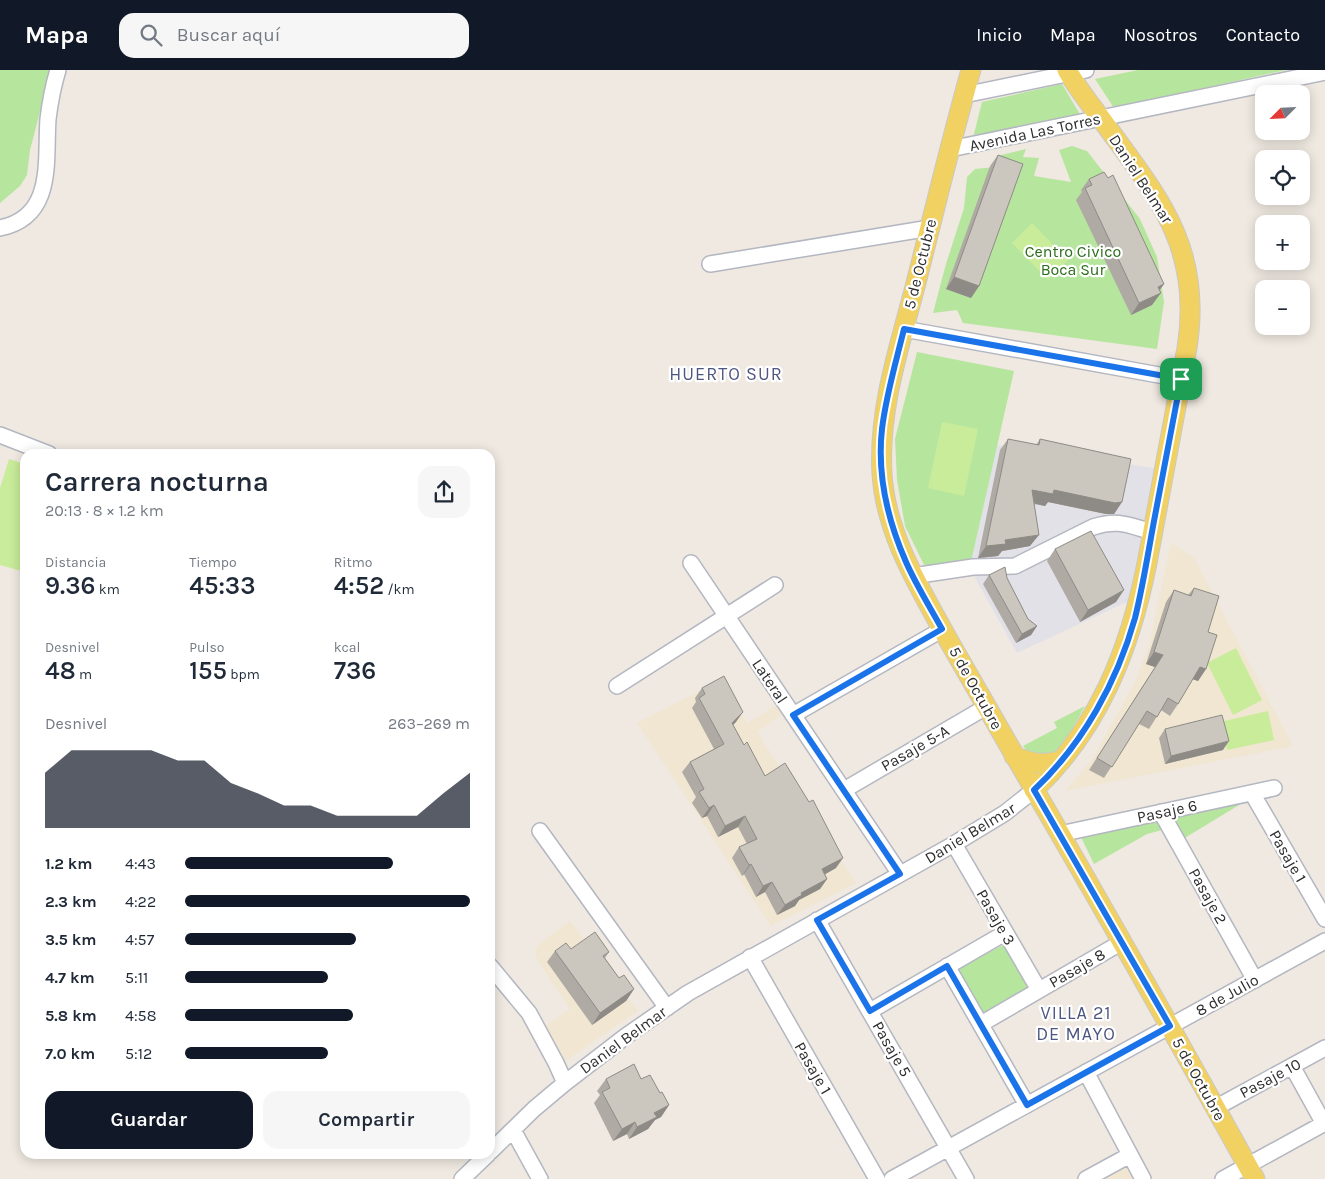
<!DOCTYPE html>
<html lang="es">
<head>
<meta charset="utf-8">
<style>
  body { margin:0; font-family:Karla,sans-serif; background:#f6f6f7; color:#1f2937; height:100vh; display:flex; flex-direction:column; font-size:19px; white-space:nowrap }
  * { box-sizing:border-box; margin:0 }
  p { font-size:16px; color:#747a83 }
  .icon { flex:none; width:28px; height:28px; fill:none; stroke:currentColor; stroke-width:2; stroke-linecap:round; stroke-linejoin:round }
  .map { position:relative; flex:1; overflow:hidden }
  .details { position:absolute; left:20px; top:379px; width:475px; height:710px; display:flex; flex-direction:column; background:#fff; border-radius:15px; box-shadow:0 2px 12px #0003 }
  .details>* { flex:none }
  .needle { width:32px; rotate:246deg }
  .buttons { position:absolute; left:1255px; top:15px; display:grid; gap:10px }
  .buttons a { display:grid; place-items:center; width:55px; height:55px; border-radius:10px; background:#fff; box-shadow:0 2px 12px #0003; font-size:25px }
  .pin { position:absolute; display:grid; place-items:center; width:42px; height:42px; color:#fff; margin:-21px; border-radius:10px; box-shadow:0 2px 8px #0006 }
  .round { display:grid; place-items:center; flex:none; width:52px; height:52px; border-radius:15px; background:#f6f6f7 }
  .summary { display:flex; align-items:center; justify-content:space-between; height:85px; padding:0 25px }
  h1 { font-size:28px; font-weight:600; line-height:38px }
  .stats { display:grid; grid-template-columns:repeat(3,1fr); gap:8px; height:85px; padding:5px 25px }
  .stats div { display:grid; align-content:center }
  .stats b { font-size:25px; font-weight:600 }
  .stats small { font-size:14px; font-weight:400 }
  .stats p { font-size:14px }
  .chart { height:140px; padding:10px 25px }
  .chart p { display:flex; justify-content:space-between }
  .chart svg { width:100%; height:90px; margin-top:5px; fill:#111827; opacity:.7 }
  .action { display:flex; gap:10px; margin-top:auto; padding:10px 25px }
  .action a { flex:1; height:58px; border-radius:15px; background:#111827; color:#fff; font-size:20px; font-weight:600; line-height:58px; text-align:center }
  .action a+a { background:#f6f6f7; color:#1f2937 }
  ul { padding:0 25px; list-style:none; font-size:16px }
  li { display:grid; grid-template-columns:80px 60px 1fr; align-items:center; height:38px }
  li i { height:12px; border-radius:6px; background:#111827 }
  header { display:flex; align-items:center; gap:30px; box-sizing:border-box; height:70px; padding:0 25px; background:#111827; color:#fff }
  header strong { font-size:24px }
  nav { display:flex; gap:28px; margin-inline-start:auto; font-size:18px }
  .search { width:350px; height:45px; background:#f6f6f7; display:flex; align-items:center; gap:12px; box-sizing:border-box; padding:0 18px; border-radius:15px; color:#747a83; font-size:19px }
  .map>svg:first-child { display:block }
  .industrial { fill:#e3e1e8 }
  .education { fill:#f0e6d1 }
  .green { fill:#b6e59e }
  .pitch { fill:#c9ec9a }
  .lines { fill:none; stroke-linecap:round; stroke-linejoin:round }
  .minor-casing { stroke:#b4b7c1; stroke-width:18 }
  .major-casing { stroke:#c9c9c9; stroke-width:21 }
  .minor { stroke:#fff; stroke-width:15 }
  .major { stroke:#f2d163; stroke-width:19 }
  .wall { fill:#afaba4 }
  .shaded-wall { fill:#8e8b86 }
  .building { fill:#cbc7bf; stroke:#8e8b86 }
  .route-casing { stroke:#fff; stroke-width:10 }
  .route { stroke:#1a73e8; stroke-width:6 }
  .labels { text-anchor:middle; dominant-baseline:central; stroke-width:4.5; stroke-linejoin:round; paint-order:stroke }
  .street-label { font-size:16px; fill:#2e2e2e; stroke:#fff }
  .park-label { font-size:16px; fill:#2c6e1b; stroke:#fff }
  .neighbourhood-label { font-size:18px; letter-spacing:1px; fill:#4d5680; stroke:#fff }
</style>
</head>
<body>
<header>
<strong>Mapa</strong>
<div class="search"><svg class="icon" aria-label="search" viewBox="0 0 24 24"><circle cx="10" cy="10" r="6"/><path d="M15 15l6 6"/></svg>Buscar aquí</div>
<nav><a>Inicio</a><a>Mapa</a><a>Nosotros</a><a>Contacto</a></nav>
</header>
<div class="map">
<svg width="1325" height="1109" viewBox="0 0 1325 1109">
  <rect width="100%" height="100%" fill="#efe9e1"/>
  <!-- industrial -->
  <path class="industrial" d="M997 375 1154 398 1129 531 1017 583 971 501V492Z"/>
  <!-- education -->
  <path class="education" d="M1171 473 1194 488 1293 676 1065 721 1092 690 1135 612 1149 576Z
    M717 612 748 653 777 635 784 643 757 662 856 813 771 856 637 653Z
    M570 851 638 941 561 994 541 959 570 939 538 892 535 881 539 874Z
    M1130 1094 1139 1109H1094L1123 1095Z"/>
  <!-- green -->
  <path class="green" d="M0 0H51L30 80 27 105 20 116 0 133Z
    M1138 0H1286L1114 38 1095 9Z
    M1062 14 1081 46 973 68 982 32Z
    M1072 76 1087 81 1140 149 1157 187 1164 232 1157 279 963 253 957 240 933 243 946 194 964 138 967 107 975 99 995 97 997 86 1026 79 1023 87 1039 88 1034 106 1071 112 1059 80Z
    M917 282 1014 301 971 492 927 501 905 456 897 410 895 369Z
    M1085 636C1078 648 1062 682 1048 686 1042 688 1034 685 1029 684L1023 676 1057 658 1054 652Z
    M1244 732 1183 769 1171 747Z
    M1156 750 1162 760 1147 764 1094 794 1080 765Z
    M1005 874 1029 918 981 946 956 900Z"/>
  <!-- pitch -->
  <path class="pitch" d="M1032 153 1068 190 1048 210 1012 173Z
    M942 352 978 359 964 426 928 418Z
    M9 389 25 394V502L0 495V418Z
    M1236 578 1262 630 1233 645 1207 593Z
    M1268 641 1274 670 1227 680 1220 652Z"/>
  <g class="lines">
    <defs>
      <path id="minor" d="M964 25 1086 0
        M950 79 1325 2
        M0 158C55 147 45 91 48 49 50 33 53 16 58 0
        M710 194 930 158
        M904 259 1181 309
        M0 365 49 384
        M691 493 900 804
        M913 506 973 497 1015 496 1093 457C1118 449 1128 455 1152 462
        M617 616 775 515
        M793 645 943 559
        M844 720 986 637
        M1252 723 1325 849
        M1161 742 1255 910
        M540 761 667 938
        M1060 764 1274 718
        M954 774 1039 920
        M817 850 966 1109
        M750 887 877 1109
        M490 896 529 943 556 993 565 1013
        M947 896 1027 1035
        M870 941 1005 863
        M981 954 1122 872
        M1292 996 1324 1054
        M1086 1002 1143 1109
        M1215 1038 1325 978
        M513 1060 540 1109
        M490 1082 534 1039 565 1013 626 966 688 923 954 774 1005 743 1034 720
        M462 1109 488 1084
        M892 1109 1325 871
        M1086 1109 1130 1085
        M1223 1109 1325 1053"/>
      <path id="major" d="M971 0C951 71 934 142 916 213 900 275 878 339 882 404 886 466 921 520 950 573 979 624 1009 675 1038 726 1112 853 1184 981 1255 1109
        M1014 686C1030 693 1045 696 1062 690
        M1034 720C1099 658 1130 579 1147 493L1187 278C1203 177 1158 127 1102 50 1090 34 1077 18 1067 0"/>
    </defs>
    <!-- minor casing -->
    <use href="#minor" class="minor-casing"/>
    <!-- major casing -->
    <use href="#major" class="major-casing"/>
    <!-- minor -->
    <use href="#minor" class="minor"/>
    <!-- major -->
    <use href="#major" class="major"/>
  </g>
  <!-- wall -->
  <path class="wall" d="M998 85 979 216 971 228 946 219 990 96Z
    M1089 109 1164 214 1159 221 1152 235 1131 245 1076 130 1082 122 1081 120Z
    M1008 369 1036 375 1040 369 1122 432 1114 444H1106L1048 432 1045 436 1034 434 1030 476 1002 481 998 486 978 488 1000 380Z
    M1055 479 1116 532 1080 552 1047 491Z
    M989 505 1007 508 1028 549 1037 556 1031 565 1016 573 983 514Z
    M1194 518 1208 562 1206 599 1198 611 1193 609 1178 634 1170 646 1161 640 1149 659 1139 654 1104 708 1089 700 1155 597 1146 594 1166 532 1174 520 1188 525Z
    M702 618 736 652 733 655 744 675 765 706 836 798 825 804 827 809 820 819 799 830 795 836 777 845 765 822 756 827 744 804 742 806 732 788 739 777 747 774 738 757 718 767 707 746 702 748 692 733 696 727 682 702 690 692 714 679 692 638 696 632 695 628Z
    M1165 659 1223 680 1165 694 1159 668Z
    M571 879 609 882 605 888 619 908 634 919 626 931 592 955 547 892 555 881Z
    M606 1009H641L660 1023 669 1035 661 1047 655 1050 648 1059 629 1069 627 1064 613 1071 594 1033 600 1025 597 1021Z"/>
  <!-- shaded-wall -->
  <path class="shaded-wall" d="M954 207 979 216 971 228 946 219Z
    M1164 214 1156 225 1161 223 1152 235 1131 245 1139 233 1158 217Z
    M1032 420H1054L1122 432 1114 444H1106L1048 432 1045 436 1024 431Z
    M1039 465 1030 476 1002 481 998 486 978 488 986 476 1005 470Z
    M1124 520 1116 532 1080 552 1088 540Z
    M1037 556 1031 565 1016 573 1022 564Z
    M1154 582 1163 585 1155 597 1146 594Z
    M1200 597 1206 599 1198 611 1192 609Z
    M743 642 736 652 724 663 732 653Z
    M1229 671 1223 680 1165 694 1171 686Z
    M714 735 707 746 702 748 709 738Z
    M745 746 738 757 718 767 725 756Z
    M843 788 836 798 815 810 822 799Z
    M751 794 744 804 742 806 749 795Z
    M827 809 820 819 799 830 795 836 777 845 785 835 801 823Z
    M772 812 765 822 756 827 763 816Z
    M634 919 626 931 592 955 600 943Z
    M669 1035 661 1047 655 1050 648 1059 629 1069 637 1057 654 1043Z
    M635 1052 627 1064 613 1071 622 1059Z"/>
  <!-- building -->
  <path class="building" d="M998 85 1023 94 979 216 954 207Z
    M1104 102 1108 108 1113 105 1164 214 1158 217 1161 223 1139 233 1085 118 1092 115 1089 109Z
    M1008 369 1039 375 1040 369 1131 389 1122 432 1115 433 1054 420 1053 424 1032 420 1039 465 1005 470 1006 474 986 476Z
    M1091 461 1124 520 1088 540 1055 479Z
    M1005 497 1007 508 1028 549 1037 556 1022 564 989 505Z
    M1194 518 1219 526 1208 562 1217 565 1206 599 1200 597 1178 634 1168 628 1157 647 1147 641 1112 697 1097 688 1163 585 1154 582 1174 520 1191 526Z
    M724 606 743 642 732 653 744 675 747 672 765 706 785 693 809 732 813 730 843 788 822 799 827 809 801 823 802 825 785 835 772 812 763 816 751 794 749 795 739 777 757 769 745 746 725 756 714 735 709 738 699 722 704 719 690 692 724 674 699 628 705 624 702 618Z
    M1222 645 1229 671 1171 686 1165 659Z
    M595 862 609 882 603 886 619 908 624 905 634 919 600 943 555 881 566 873 571 879Z
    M634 994 641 1009 650 1005 660 1023 662 1022 669 1035 654 1043 657 1047 637 1057 635 1052 622 1059 602 1022 610 1018 606 1009Z"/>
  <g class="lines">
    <defs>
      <path id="route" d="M904 259 1181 309C1172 356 1163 404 1154 451 1148 483 1143 516 1135 548 1117 612 1083 674 1034 720L1170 956 1027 1035 947 896 870 941 817 850 900 804 793 645 942 559C930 537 916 515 906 492 888 451 877 404 882 359 886 325 896 292 904 259Z"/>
    </defs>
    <!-- route casing -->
    <use href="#route" class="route-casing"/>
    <!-- route -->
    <use href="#route" class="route"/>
  </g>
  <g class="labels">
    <!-- street labels -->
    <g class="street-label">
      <text transform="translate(1035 62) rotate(-12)">Avenida Las Torres</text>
      <text transform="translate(1141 109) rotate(57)">Daniel Belmar</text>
      <text transform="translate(920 194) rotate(-76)">5 de Octubre</text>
      <text transform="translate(770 611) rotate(56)">Lateral</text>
      <text transform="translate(976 618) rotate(61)">5 de Octubre</text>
      <text transform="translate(915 678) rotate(-30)">Pasaje 5-A</text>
      <text transform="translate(1167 741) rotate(-12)">Pasaje 6</text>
      <text transform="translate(970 763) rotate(-31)">Daniel Belmar</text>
      <text transform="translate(1288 786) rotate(60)">Pasaje 1</text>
      <text transform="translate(1208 826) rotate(61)">Pasaje 2</text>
      <text transform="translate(996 847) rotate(60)">Pasaje 3</text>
      <text transform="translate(1077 898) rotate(-30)">Pasaje 8</text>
      <text transform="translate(1227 925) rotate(-29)">8 de Julio</text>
      <text transform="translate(623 970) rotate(-36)">Daniel Belmar</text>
      <text transform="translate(892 979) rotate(60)">Pasaje 5</text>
      <text transform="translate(813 998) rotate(60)">Pasaje 1</text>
      <text transform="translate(1270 1008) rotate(-28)">Pasaje 10</text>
      <text transform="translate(1199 1009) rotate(61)">5 de Octubre</text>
    </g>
    <!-- park labels -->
    <g class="park-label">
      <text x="1073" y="181">Centro Civico<tspan x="1073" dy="18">Boca Sur</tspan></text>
    </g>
    <!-- neighbourhood labels -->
    <g class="neighbourhood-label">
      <text x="726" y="304">HUERTO SUR</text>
      <text x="1076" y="943">VILLA 21<tspan x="1076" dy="21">DE MAYO</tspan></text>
    </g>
  </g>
</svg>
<div class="buttons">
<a><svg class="needle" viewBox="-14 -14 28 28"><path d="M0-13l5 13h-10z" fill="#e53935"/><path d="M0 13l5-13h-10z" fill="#747a83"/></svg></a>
<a><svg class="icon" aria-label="locate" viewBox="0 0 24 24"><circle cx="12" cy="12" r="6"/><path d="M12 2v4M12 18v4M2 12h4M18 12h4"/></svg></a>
<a>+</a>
<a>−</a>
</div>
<div class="pin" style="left:1181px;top:309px;background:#1e9e55"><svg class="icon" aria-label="arrive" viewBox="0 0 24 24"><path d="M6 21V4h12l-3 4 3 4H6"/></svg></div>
<section class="details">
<div class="summary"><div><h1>Carrera nocturna</h1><p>20:13 · 8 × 1.2 km</p></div><a class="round"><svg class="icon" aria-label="share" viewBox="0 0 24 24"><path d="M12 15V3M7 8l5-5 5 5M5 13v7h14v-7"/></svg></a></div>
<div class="stats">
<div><p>Distancia</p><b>9.36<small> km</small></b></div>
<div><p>Tiempo</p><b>45:33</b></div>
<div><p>Ritmo</p><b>4:52<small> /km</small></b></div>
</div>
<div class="stats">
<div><p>Desnivel</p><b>48<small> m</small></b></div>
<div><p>Pulso</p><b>155<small> bpm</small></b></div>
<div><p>kcal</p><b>736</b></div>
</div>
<div class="chart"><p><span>Desnivel</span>263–269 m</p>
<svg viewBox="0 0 160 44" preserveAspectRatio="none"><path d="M0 44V17L10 6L20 6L30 6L40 6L50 11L60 11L70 22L80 27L90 33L100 33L110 38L120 38L130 38L140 38L150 27L160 17V44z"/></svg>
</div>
<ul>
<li><b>1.2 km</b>4:43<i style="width:73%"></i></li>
<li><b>2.3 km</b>4:22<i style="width:100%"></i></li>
<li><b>3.5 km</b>4:57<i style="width:60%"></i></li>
<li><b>4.7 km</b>5:11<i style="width:50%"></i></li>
<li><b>5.8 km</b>4:58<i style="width:59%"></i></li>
<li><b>7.0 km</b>5:12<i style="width:50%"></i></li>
</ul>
<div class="action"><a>Guardar</a><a>Compartir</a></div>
</section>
</div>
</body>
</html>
